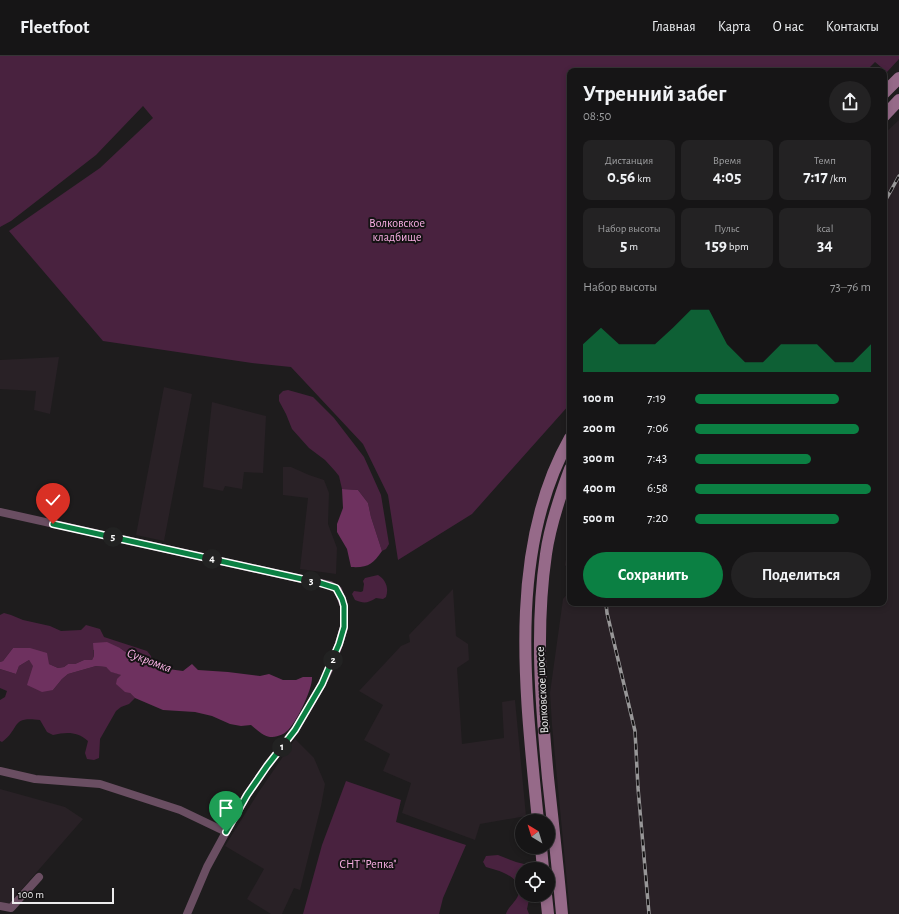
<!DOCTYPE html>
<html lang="ru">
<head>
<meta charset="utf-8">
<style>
  body { margin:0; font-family:"Alegreya Sans",sans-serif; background:#232223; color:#f1f3f6; height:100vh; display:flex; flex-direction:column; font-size:15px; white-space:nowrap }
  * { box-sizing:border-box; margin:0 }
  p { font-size:13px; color:#9e9fa1 }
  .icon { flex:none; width:22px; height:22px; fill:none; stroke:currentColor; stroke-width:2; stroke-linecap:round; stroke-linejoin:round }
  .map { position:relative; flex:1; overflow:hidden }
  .drawer { position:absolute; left:567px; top:12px; width:320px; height:538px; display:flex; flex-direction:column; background:#161516; border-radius:8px; box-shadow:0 2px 6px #0003,0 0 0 1px #353435 }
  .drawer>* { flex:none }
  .needle { width:26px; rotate:322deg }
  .fabs { position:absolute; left:515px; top:758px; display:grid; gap:8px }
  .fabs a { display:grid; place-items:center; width:40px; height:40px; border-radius:50%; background:#161516; box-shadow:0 2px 6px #0003,0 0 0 1px #353435; font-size:20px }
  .scale { position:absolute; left:12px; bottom:10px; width:102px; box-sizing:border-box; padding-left:4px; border:2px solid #ecebec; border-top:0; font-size:11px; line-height:14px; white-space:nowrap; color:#ecebec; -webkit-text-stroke:3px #151314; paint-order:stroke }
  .pin { position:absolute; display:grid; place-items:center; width:34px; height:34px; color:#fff; margin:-41px -17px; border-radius:50% 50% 50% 0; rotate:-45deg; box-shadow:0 0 4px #0007 }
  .pin .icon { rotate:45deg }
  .km { position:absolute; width:20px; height:20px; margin:-10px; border-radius:50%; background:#222; color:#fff; font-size:11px; line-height:20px; text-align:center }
  .round { display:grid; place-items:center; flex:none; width:42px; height:42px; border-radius:21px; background:#232223 }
  .overview { display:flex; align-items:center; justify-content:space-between; height:68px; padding:0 16px }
  h1 { font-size:22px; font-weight:700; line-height:30px }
  .stats { display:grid; grid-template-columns:repeat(3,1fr); gap:6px; height:68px; padding:4px 16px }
  .stats div { display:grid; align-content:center; border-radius:8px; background:#232223; text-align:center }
  .stats b { font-size:17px; font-weight:700 }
  .stats small { font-size:11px; font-weight:400 }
  .stats p { font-size:11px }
  .chart { height:112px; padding:8px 16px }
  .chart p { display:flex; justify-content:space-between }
  .chart svg { width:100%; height:72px; margin-top:4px; fill:#0b8043; opacity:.7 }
  .primary-button { display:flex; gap:8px; margin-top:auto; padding:8px 16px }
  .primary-button a { flex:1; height:46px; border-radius:24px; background:#0b8043; color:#fff; font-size:16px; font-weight:700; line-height:46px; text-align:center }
  .primary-button a+a { background:#232223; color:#f1f3f6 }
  ul { padding:0 16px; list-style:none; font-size:13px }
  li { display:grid; grid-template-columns:64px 48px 1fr; align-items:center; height:30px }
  li i { height:10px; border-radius:5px; background:#0b8043 }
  header { display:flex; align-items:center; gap:24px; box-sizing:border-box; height:56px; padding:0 20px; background:#161516; border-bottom:1px solid #353435 }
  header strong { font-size:19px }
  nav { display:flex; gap:22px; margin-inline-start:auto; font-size:14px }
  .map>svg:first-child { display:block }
  .built { fill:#292126 }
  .green { fill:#49223f }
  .water { fill:#6e315f }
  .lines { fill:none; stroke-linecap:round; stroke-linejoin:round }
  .street { stroke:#6a4e62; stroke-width:8 }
  .secondary { stroke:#966a89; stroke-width:12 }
  .rail-casing { stroke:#989798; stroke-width:3.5 }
  .rail { stroke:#151314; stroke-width:2; stroke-dasharray:6; stroke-linecap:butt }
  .route-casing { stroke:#fff; stroke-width:8 }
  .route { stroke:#0b8043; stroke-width:5 }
  .labels { text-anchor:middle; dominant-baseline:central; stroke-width:4; stroke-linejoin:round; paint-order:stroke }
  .park-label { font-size:12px; fill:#f7aee2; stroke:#151314 }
  .street-label { font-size:12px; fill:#ecebec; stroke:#151314 }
  .water-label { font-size:13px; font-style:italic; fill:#feb5e9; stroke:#151314 }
</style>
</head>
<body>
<header>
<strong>Fleetfoot</strong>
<nav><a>Главная</a><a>Карта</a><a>О нас</a><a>Контакты</a></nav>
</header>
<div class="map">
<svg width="899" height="858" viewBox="0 0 899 858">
  <rect width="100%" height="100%" fill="#1e1c1d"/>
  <!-- built -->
  <path class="built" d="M899 64V858H570L552 669 550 637 563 543 570 535V547H884V78Z
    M59 301 50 358 34 354 36 335 0 333V304Z
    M164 331 192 338 164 485 136 479Z
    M212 346 266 360 263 417 244 416 242 433 225 430 223 435 203 431Z
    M283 411H291L309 419 324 424 329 437 328 468 337 492 336 518 300 513 308 442 283 439Z
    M570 480V515L565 509Z
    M453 533 456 580 468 588 469 604 457 612 462 688 504 682 502 646 515 644 526 760 480 768 475 784 402 757 411 727 383 715 390 698 364 684 383 649 359 635 401 590 410 586 409 579Z
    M295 683 314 702 325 728 321 750 300 834 294 832 282 858H271L247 843 264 813 225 790 258 737Z
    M0 733 65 751 83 763 8 849 0 848Z"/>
  <!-- green -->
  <path class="green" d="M0 0H899V3L887 16 875 6 866 15H570V348L472 458 398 504 388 439 363 388 291 311 252 307 103 285 9 175 100 112 153 62 143 50 96 99 11 165 0 171Z
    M288 334 313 341 334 362 364 401 381 439 389 488 386 493 382 495 371 461 368 447 358 434 342 433 339 420 335 415 325 404 309 392 292 373 286 358 279 345V339L283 335Z
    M378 519C386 524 389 532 386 541L383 543 376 542C368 547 364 548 355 544L352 538 354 535 361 536 363 535 364 528 363 525 365 522Z
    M4 557 11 559 23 564 50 570 61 575 81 574 86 569 100 573 104 581 147 595 151 600 152 607 145 604 139 599 127 597 120 592 93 594 94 600 92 604H84L75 608H68L64 611 58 612 13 592 3 605 0 606V559Z
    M29 604 53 634 62 623 68 618 96 610 106 611 112 616 122 619 130 637 135 642 129 648 121 651 116 655 100 683 99 702 94 704 87 703 85 697 88 685C77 675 66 676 53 679L47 676 40 664C10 660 21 672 2 686L0 685V644L5 641 7 635 0 632V613L16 618 19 610Z
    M346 725 401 744 396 766 466 789 443 842 439 858H303L322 789Z
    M498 799 516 806 528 809 530 813H522V839H530L527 853 529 858H506C508 850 518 845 519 836 521 824 506 817 496 814 493 813 489 812 486 811 485 810 484 807 483 806L486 800Z"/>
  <!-- water -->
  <path class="water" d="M342 433 358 434 368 447 371 461 382 495C373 508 368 512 351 511L347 493 337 476V468L343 452Z
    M107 586 120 592 127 597 139 599 145 604 152 607 168 613 183 615 192 608 198 614 228 616 260 620 269 618 283 624H296L303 621H312C313 632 296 668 287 675 283 679 276 681 270 681 263 680 256 673 251 669L241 670 230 668 212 660 195 656 163 654 135 642 130 637 125 636 116 628 117 623 121 619 111 616 106 611 96 610 68 618 62 623 53 634 42 636 27 629 33 610 29 604 19 610 16 618 0 613V606L3 605 13 592H30L47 597 49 608 58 612 64 611 68 608H75L84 604H92L94 600 93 587Z"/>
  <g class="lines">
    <!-- street -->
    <path class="street" d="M0 456 320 527 330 529 338 534 344 550V571L339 588 332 607 322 628 295 674 267 710 247 739 226 776 207 811 187 858
      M0 715 35 723 100 728 180 754 226 776
      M0 850 11 852 39 821"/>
    <!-- secondary -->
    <path class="secondary" d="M884 37 899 22
      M884 60 899 44
      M538 765C526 641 506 495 570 382
      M541 791 543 813
      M546 839 548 858
      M562 858C558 813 553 767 548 722 541 647 535 573 546 498 550 469 560 440 570 413"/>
    <defs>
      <path id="rail" d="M884 147 899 120
        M606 547 607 557 635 675 638 732 649 858"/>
    </defs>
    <!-- rail casing -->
    <use href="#rail" class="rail-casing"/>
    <!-- rail -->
    <use href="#rail" class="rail"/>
  </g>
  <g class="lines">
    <defs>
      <path id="route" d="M53 468 320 527 336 532 342 543 344 550V571L339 588 322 628 295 674 267 710 247 739 226 776"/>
    </defs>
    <!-- route casing -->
    <use href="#route" class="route-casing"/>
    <!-- route -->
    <use href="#route" class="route"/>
  </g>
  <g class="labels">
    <!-- park labels -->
    <g class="park-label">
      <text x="397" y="167">Волковское<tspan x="397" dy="14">кладбище</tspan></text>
      <text x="368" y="808">СНТ "Репка"</text>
    </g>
    <!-- street labels -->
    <g class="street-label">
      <text transform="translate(542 634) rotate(-93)">Волковское шоссе</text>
    </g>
    <!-- water labels -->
    <g class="water-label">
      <text transform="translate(149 605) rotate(21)">Сукромка</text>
    </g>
  </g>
</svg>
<div class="fabs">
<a><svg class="needle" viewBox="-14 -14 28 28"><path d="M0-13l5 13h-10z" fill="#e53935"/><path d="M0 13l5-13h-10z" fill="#9e9fa1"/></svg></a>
<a><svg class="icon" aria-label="locate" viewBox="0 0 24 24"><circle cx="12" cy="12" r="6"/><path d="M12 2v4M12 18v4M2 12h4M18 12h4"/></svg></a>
</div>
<div class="scale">100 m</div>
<div class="pin" style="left:226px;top:776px;background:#1e9e55"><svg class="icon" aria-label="arrive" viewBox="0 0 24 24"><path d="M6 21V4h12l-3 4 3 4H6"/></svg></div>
<div class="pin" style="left:53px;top:468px;background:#d93025"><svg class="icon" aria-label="check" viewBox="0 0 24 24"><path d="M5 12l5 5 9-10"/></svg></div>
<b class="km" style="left:282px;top:691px">1</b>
<b class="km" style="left:333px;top:604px">2</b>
<b class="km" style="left:311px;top:525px">3</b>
<b class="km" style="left:212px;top:503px">4</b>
<b class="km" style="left:113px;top:481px">5</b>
<section class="drawer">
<div class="overview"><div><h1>Утренний забег</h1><p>08:50</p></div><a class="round"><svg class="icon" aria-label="share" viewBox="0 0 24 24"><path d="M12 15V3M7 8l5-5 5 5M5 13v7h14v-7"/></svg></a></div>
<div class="stats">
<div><p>Дистанция</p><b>0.56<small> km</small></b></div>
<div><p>Время</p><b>4:05</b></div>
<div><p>Темп</p><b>7:17<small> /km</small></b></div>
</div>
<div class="stats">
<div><p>Набор высоты</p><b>5<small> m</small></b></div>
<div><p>Пульс</p><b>159<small> bpm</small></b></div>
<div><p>kcal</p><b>34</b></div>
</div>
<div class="chart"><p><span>Набор высоты</span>73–76 m</p>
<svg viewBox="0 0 160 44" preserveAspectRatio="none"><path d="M0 44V27L10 17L20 27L30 27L40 27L50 17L60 6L70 6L80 27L90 38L100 38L110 27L120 27L130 27L140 38L150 38L160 27V44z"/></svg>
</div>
<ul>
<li><b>100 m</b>7:19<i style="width:82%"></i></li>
<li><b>200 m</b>7:06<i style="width:93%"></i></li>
<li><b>300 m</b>7:43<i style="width:66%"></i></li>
<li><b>400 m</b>6:58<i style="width:100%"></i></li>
<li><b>500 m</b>7:20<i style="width:82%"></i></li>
</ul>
<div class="primary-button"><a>Сохранить</a><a>Поделиться</a></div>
</section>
</div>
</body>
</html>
